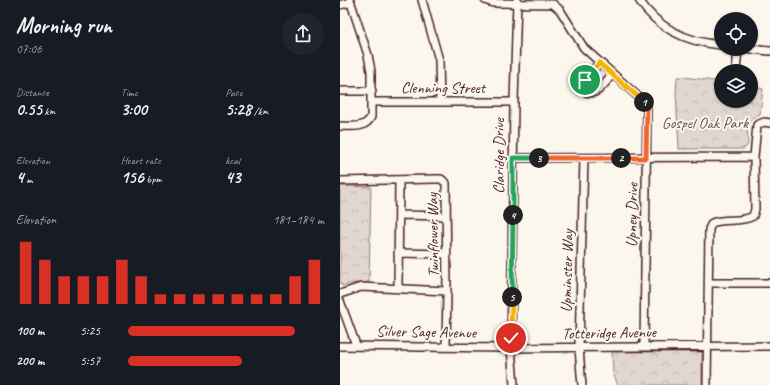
<!DOCTYPE html>
<html lang="en">
<head>
<meta charset="utf-8">
<style>
  body { margin:0; font-family:Caveat,sans-serif; background:#20242c; color:#f1f3f6; height:100vh; display:flex; flex-direction:column; font-size:15px; white-space:nowrap }
  * { box-sizing:border-box; margin:0 }
  p { font-size:13px; color:#9ea1a6 }
  .icon { flex:none; width:22px; height:22px; fill:none; stroke:currentColor; stroke-width:2; stroke-linecap:round; stroke-linejoin:round }
  .map { position:relative; flex:1; overflow:hidden }
  .panel { display:flex; flex-direction:column; background:#171b24; width:340px }
  .panel>* { flex:none }
  .fabs { position:absolute; left:374px; top:12px; display:grid; gap:8px }
  .fabs a { display:grid; place-items:center; width:44px; height:44px; border-radius:50%; background:#171b24; box-shadow:0 1px 3px #0004; font-size:20px }
  .pin { position:absolute; display:grid; place-items:center; width:34px; height:34px; color:#fff; margin:-17px; border:2px solid #fff; border-radius:50%; box-shadow:0 1px 4px #0007 }
  .km { position:absolute; width:20px; height:20px; margin:-10px; border-radius:50%; background:#222; color:#fff; font-size:11px; line-height:20px; text-align:center }
  .round { display:grid; place-items:center; flex:none; width:42px; height:42px; border-radius:21px; background:#20242c }
  .summary { display:flex; align-items:center; justify-content:space-between; height:68px; padding:0 16px }
  h1 { font-size:22px; font-weight:700; line-height:30px }
  .stats { display:grid; grid-template-columns:repeat(3,1fr); gap:6px; height:68px; padding:4px 16px }
  .stats div { display:grid; align-content:center }
  .stats b { font-size:17px; font-weight:700 }
  .stats small { font-size:11px; font-weight:400 }
  .stats p { font-size:11px }
  .chart { height:112px; padding:8px 16px }
  .chart p { display:flex; justify-content:space-between }
  .chart svg { width:100%; height:72px; margin-top:4px; stroke:#d93025; stroke-width:6 }
  ul { padding:0 16px; list-style:none; font-size:13px }
  li { display:grid; grid-template-columns:64px 48px 1fr; align-items:center; height:30px }
  li i { height:10px; border-radius:5px; background:#d93025 }
  main { display:flex; flex:1; min-height:0 }
  .map>svg:first-child { display:block }
  .forest { fill:url(#forest-crowns); stroke:#967b7e }
  .lines { fill:none; stroke-linecap:round; stroke-linejoin:round }
  .minor-casing { stroke:#4a1f2b; stroke-width:10 }
  .minor { stroke:#fbf7ec; stroke-width:7 }
  .split-1-casing { stroke:#fff; stroke-width:8 }
  .split-2-casing { stroke:#fff; stroke-width:8 }
  .split-3-casing { stroke:#fff; stroke-width:8 }
  .split-4-casing { stroke:#fff; stroke-width:8 }
  .split-5-casing { stroke:#fff; stroke-width:8 }
  .split-6-casing { stroke:#fff; stroke-width:8 }
  .split-1 { stroke:#f5b400; stroke-width:5 }
  .split-2 { stroke:#f0652b; stroke-width:5 }
  .split-3 { stroke:#f0652b; stroke-width:5 }
  .split-4 { stroke:#22a559; stroke-width:5 }
  .split-5 { stroke:#22a559; stroke-width:5 }
  .split-6 { stroke:#f5b400; stroke-width:5 }
  .labels { text-anchor:middle; dominant-baseline:central; stroke-width:4; stroke-linejoin:round; paint-order:stroke }
  .street-label { font-size:16px; fill:#4a1f2b; stroke:#fbf7ec }
  .park-label { font-size:16px; fill:#704d54; stroke:#fbf7ec }
</style>
</head>
<body>
<main>
<section class="panel">
<div class="summary"><div><h1>Morning run</h1><p>07:06</p></div><a class="round"><svg class="icon" aria-label="share" viewBox="0 0 24 24"><path d="M12 15V3M7 8l5-5 5 5M5 13v7h14v-7"/></svg></a></div>
<div class="stats">
<div><p>Distance</p><b>0.55<small> km</small></b></div>
<div><p>Time</p><b>3:00</b></div>
<div><p>Pace</p><b>5:28<small> /km</small></b></div>
</div>
<div class="stats">
<div><p>Elevation</p><b>4<small> m</small></b></div>
<div><p>Heart rate</p><b>156<small> bpm</small></b></div>
<div><p>kcal</p><b>43</b></div>
</div>
<div class="chart"><p><span>Elevation</span>181–184 m</p>
<svg viewBox="0 0 160 44" preserveAspectRatio="none"><path d="M5 44V6M15 44V17M25 44V27M35 44V27M45 44V27M55 44V17M65 44V27M75 44V38M85 44V38M95 44V38M105 44V38M115 44V38M125 44V38M135 44V38M145 44V27M155 44V17"/></svg>
</div>
<ul>
<li><b>100 m</b>5:25<i style="width:85%"></i></li>
<li><b>200 m</b>5:57<i style="width:58%"></i></li>
</ul>
</section>
<div class="map">
<svg width="430" height="385" viewBox="0 0 430 385">
  <defs>
    <pattern id="forest-crowns" width="20" height="18" patternUnits="userSpaceOnUse"><rect width="20" height="18" fill="#e2d7d0"/><path d="M2 6a3 3 0 1 1 6 0M12 15a3 3 0 1 1 6 0" fill="none" stroke="#c3b8b3"/></pattern>
  </defs>
  <rect width="100%" height="100%" fill="#fbf7ec"/>
  <filter id="ink" filterUnits="userSpaceOnUse"><feTurbulence type="fractalNoise" baseFrequency=".025" numOctaves="2"/><feDisplacementMap in="SourceGraphic" scale="8" xChannelSelector="R" yChannelSelector="G"/><feConvolveMatrix kernelMatrix="1 2 1 2 8 2 1 2 1" color-interpolation-filters="sRGB"/></filter>
  <g filter="url(#ink)">
    <!-- forest -->
    <path class="forest" d="M337 77H344L381 82V101H411V86L423 89 420 114C404 121 408 131 408 145L404 149H339L336 94Z
      M3 186 31 187 29 282 9 284 2 286 0 281V187Z
      M272 352H362V385H278L273 373Z"/>
    <g class="lines">
      <defs>
        <path id="minor" d="M82 0 99 60 100 102
          M145 0 153 3 213 4 220 10 244 48 303 101 307 108 304 347
          M299 0C318 29 347 42 381 45
          M0 5 11 2
          M411 49 430 51
          M259 63 245 80 243 86 246 92C258 96 265 83 272 74
          M396 71 398 49
          M0 91H32
          M32 102H174
          M0 126C12 126 25 129 31 117V71L28 55 10 0
          M173 158 414 157
          M0 181 95 179H101L106 183 107 291 106 346
          M59 215 106 216
          M58 253 106 254
          M369 283H430
          M58 288 59 180
          M0 294 21 287 107 291
          M0 301 16 345
          M0 346 164 348 430 346
          M174 385 171 348 174 102 177 0
          M242 385 241 375 239 347 244 158
          M367 385 369 229 372 223C385 218 401 223 413 216L415 209 414 157 417 125 424 122 430 123"/>
      </defs>
      <!-- minor casing -->
      <use href="#minor" class="minor-casing"/>
      <!-- minor -->
      <use href="#minor" class="minor"/>
    </g>
  </g>
  <g class="lines" filter="url(#ink)">
    <defs>
      <path id="split-1" d="M245 80 259 63 304 102"/>
      <path id="split-2" d="M281 158H306L307 108 304 102"/>
      <path id="split-3" d="M199 158H281"/>
      <path id="split-4" d="M173 215V158H199"/>
      <path id="split-5" d="M172 297 173 215"/>
      <path id="split-6" d="M171 338 172 297"/>
    </defs>
    <!-- split-1 casing -->
    <use href="#split-1" class="split-1-casing"/>
    <!-- split-2 casing -->
    <use href="#split-2" class="split-2-casing"/>
    <!-- split-3 casing -->
    <use href="#split-3" class="split-3-casing"/>
    <!-- split-4 casing -->
    <use href="#split-4" class="split-4-casing"/>
    <!-- split-5 casing -->
    <use href="#split-5" class="split-5-casing"/>
    <!-- split-6 casing -->
    <use href="#split-6" class="split-6-casing"/>
    <!-- split-1 -->
    <use href="#split-1" class="split-1"/>
    <!-- split-2 -->
    <use href="#split-2" class="split-2"/>
    <!-- split-3 -->
    <use href="#split-3" class="split-3"/>
    <!-- split-4 -->
    <use href="#split-4" class="split-4"/>
    <!-- split-5 -->
    <use href="#split-5" class="split-5"/>
    <!-- split-6 -->
    <use href="#split-6" class="split-6"/>
  </g>
  <g class="labels">
    <!-- street labels -->
    <g class="street-label">
      <text x="103" y="88">Clenning Street</text>
      <text transform="translate(159 156) rotate(-90)">Claridge Drive</text>
      <text transform="translate(292 215) rotate(-89)">Upney Drive</text>
      <text transform="translate(93 235) rotate(-91)">Twinflower Way</text>
      <text transform="translate(227 271) rotate(-89)">Upminster Way</text>
      <text transform="translate(86 332) rotate(1)">Silver Sage Avenue</text>
      <text transform="translate(269 333) rotate(-1)">Totteridge Avenue</text>
    </g>
    <!-- park labels -->
    <g class="park-label">
      <text x="365" y="123">Gospel Oak Park</text>
    </g>
  </g>
</svg>
<div class="fabs">
<a><svg class="icon" aria-label="locate" viewBox="0 0 24 24"><circle cx="12" cy="12" r="6"/><path d="M12 2v4M12 18v4M2 12h4M18 12h4"/></svg></a>
<a><svg class="icon" aria-label="layers" viewBox="0 0 24 24"><path d="M12 4l9 5-9 5-9-5zM3 14l9 5 9-5"/></svg></a>
</div>
<div class="pin" style="left:245px;top:80px;background:#1e9e55"><svg class="icon" aria-label="arrive" viewBox="0 0 24 24"><path d="M6 21V4h12l-3 4 3 4H6"/></svg></div>
<div class="pin" style="left:171px;top:338px;background:#d93025"><svg class="icon" aria-label="check" viewBox="0 0 24 24"><path d="M5 12l5 5 9-10"/></svg></div>
<b class="km" style="left:304px;top:102px">1</b>
<b class="km" style="left:281px;top:158px">2</b>
<b class="km" style="left:199px;top:158px">3</b>
<b class="km" style="left:173px;top:215px">4</b>
<b class="km" style="left:172px;top:297px">5</b>
</div>
</main>
</body>
</html>
